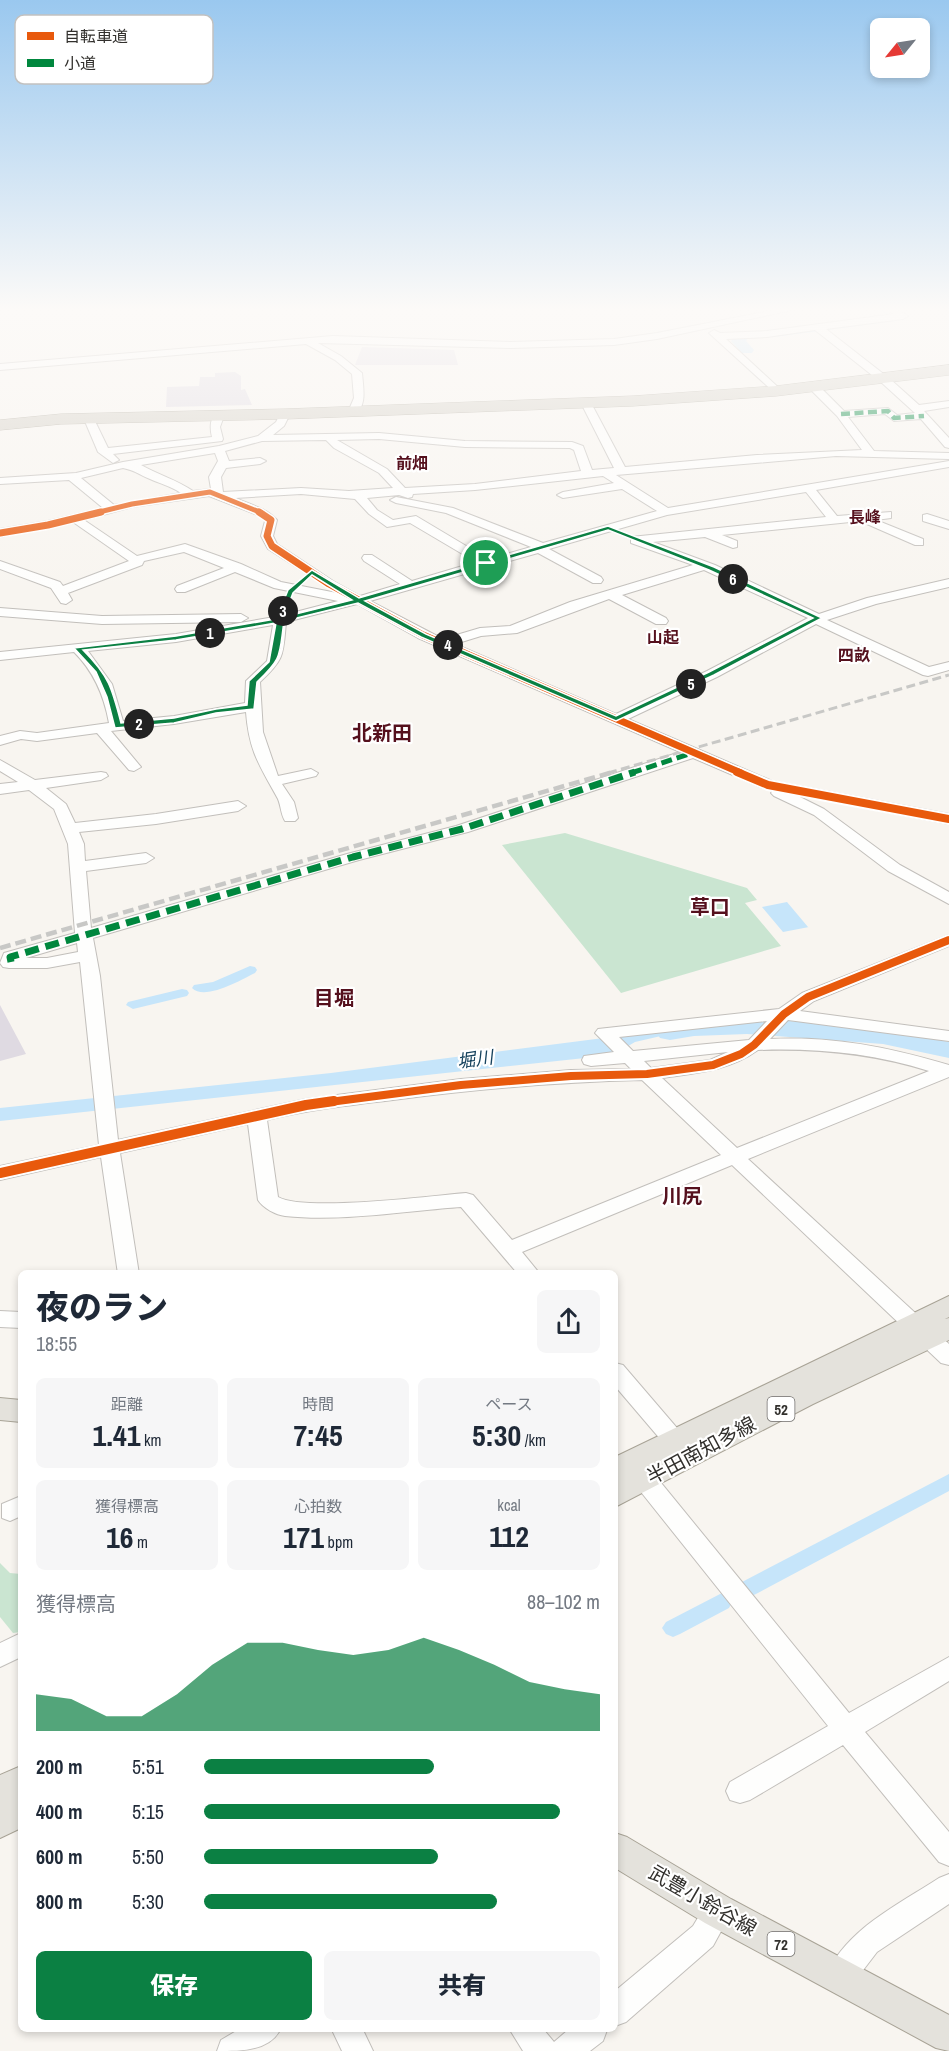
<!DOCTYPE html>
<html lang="ja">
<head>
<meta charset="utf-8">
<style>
  body { margin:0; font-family:"Archivo Narrow","Noto Sans JP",sans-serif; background:#f6f6f7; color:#1f2937; height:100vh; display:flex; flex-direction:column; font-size:22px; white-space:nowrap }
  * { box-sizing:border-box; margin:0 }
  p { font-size:20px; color:#747a83 }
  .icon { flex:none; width:33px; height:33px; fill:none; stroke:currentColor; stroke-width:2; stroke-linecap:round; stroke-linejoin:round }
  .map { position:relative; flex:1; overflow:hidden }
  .side { position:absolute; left:18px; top:1270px; width:600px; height:762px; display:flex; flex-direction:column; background:#fff; border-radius:9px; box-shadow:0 3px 9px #0003 }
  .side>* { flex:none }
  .needle { width:39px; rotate:240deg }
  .buttons { position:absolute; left:870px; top:18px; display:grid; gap:12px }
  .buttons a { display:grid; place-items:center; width:60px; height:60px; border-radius:9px; background:#fff; box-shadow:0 3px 9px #0003; font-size:30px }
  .pin { position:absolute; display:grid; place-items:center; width:51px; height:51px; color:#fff; margin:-26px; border:3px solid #fff; border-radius:50%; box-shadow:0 2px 6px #0007 }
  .km { position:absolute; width:30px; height:30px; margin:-15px; border-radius:50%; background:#222; color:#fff; font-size:16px; line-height:30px; text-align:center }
  .round { display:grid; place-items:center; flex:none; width:63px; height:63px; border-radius:9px; background:#f6f6f7 }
  .summary { display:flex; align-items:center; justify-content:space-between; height:102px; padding:0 18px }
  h1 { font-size:33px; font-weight:800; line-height:45px }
  .figures { display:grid; grid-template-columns:repeat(3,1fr); gap:9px; height:102px; padding:6px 18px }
  .figures div { display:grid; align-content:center; border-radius:9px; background:#f6f6f7; text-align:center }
  .figures b { font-size:30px; font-weight:800 }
  .figures small { font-size:16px; font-weight:400 }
  .figures p { font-size:16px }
  .chart { height:168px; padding:12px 18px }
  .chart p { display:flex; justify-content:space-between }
  .chart svg { width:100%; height:108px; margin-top:6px; fill:#0b8043; opacity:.7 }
  .button { display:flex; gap:12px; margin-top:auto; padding:12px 18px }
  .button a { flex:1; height:69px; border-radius:9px; background:#0b8043; color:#fff; font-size:24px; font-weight:800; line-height:69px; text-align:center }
  .button a+a { background:#f6f6f7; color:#1f2937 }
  ul { padding:0 18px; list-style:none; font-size:20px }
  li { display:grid; grid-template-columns:96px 72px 1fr; align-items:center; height:45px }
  li i { height:15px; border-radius:8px; background:#0b8043 }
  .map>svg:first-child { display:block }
  .green { fill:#cae5d1 }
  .water { fill:#c6e5fa }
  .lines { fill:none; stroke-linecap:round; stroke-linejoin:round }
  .stream { stroke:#c6e5fa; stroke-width:2 }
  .canal { fill:#c6e5fa; fill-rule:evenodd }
  .river { fill:#c6e5fa; fill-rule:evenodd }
  .building { fill:#dfdae2 }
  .minor-casing { stroke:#c2bfbb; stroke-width:2 }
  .major-casing { stroke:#a8a396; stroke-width:2 }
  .highway-casing { stroke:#a8a396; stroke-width:1 }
  .minor { fill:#fefefd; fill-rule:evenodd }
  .major { fill:#e4e2dc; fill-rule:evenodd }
  .highway { fill:#d4d0c6; fill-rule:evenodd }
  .rail-far1 { stroke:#c8c8c6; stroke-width:3; stroke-dasharray:9 4.5; stroke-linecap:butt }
  .rail { stroke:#c8c8c6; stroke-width:4.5; stroke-dasharray:11 5; stroke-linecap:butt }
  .quiet-far2 { stroke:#00873e; stroke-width:4.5; stroke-dasharray:9 4.5; stroke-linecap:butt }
  .quiet-far1 { stroke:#00873e; stroke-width:5; stroke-dasharray:11 5; stroke-linecap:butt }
  .quiet { stroke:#00873e; stroke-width:7; stroke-dasharray:14 7; stroke-linecap:butt }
  .cycleway-far3-casing { stroke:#fff; stroke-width:8 }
  .cycleway-far2-casing { stroke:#fff; stroke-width:10 }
  .cycleway-far1-casing { stroke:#fff; stroke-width:12 }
  .cycleway-casing { stroke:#fff; stroke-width:14 }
  .cycleway-far3 { stroke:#e8590c; stroke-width:5 }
  .cycleway-far2 { stroke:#e8590c; stroke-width:7 }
  .cycleway-far1 { stroke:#e8590c; stroke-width:8 }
  .cycleway { stroke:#e8590c; stroke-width:10 }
  .route { fill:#0b8043; stroke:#fff; stroke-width:1.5; fill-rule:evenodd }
  .labels { text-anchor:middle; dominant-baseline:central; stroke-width:4.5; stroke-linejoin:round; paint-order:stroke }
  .shield { fill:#fff; stroke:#706e6c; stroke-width:1.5 }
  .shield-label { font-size:15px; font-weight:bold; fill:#32302d }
  .far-quarter-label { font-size:16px; font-weight:bold; fill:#55101d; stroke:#fff }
  .water-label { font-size:18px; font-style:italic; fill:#17435e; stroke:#fff }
  .quarter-label { font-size:20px; font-weight:bold; fill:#55101d; stroke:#fff }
  .near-street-label { font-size:20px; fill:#32302d; stroke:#fff }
  .key { fill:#fff; stroke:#c2c1c0; stroke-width:1.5 }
  .key-label { font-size:16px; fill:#32302d }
</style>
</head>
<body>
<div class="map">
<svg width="949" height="2051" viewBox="0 0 949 2051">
  <rect width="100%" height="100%" fill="#f8f5f0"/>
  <!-- green -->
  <path class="green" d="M565 833 747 888 757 900 745 903 781 946 621 993 502 845Z
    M0 1563 10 1573 21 1574V1632L13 1633 0 1617Z"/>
  <!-- water -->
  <path class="water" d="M787 902 808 927H809L783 932 762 907Z
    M713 1024 635 1042 613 1055 0 1121V1108L331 1073Z"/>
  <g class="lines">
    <!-- stream -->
    <path class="stream" d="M878 308 890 316
      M774 336 896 320"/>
    <!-- canal -->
    <path class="canal" d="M250 966 255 967 257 970 255 973C241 980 205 1001 192 988L194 985 213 982Z
      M182 989 187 990 189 993 187 996 133 1009 126 1005 128 1002Z
      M949 1474V1491L756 1594 749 1597 742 1594 739 1588 742 1582Z
      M722 1593 729 1596 732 1602 729 1608 680 1634 673 1637 666 1634 662 1628 666 1622Z"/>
    <!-- river -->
    <path class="river" d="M741 334 748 338 746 341 754 350 752 353H742L731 341 736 335Z
      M747 1018 883 1028 949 1042V1058L883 1044 747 1034 694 1036 670 1040 660 1038 656 1032 660 1026 694 1020Z"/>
  </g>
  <!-- building -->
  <path class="building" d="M362 347 454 350 458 365H355Z
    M235 372 241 376V390L245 389 252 405 166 407 167 387 199 386 200 377H215V373Z
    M0 1005 26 1054 0 1061Z"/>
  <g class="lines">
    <defs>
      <path id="minor" d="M784 308H801L657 339 614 345 511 348 318 343 341 356 362 373C363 387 368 408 353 415L348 412 354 398 352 374 335 360 306 344 0 370V364L333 336 511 342 614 339 657 333Z
        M885 308H895L908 316 903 319 826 329 890 379 919 405 949 401V407L924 411 949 438V448L945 447 921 419 894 421 885 414 848 417 874 451 949 453V459L836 456 616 475 668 508 949 461V467L816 490 837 516 891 512V518L876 520 923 539V545H915L860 521 722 535 737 541V547L733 548 705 537 653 542 715 565 819 614 867 598 949 579V587L876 604 827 620 929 667 949 662V670L928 676 923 675 816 624 717 677 628 719 772 781 949 814V824L794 794 824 809 900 865 949 892V904L888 871 814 815 774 796 771 793 773 790 763 788 693 758 468 832 359 860 93 938 100 976 118 1140 306 1099 461 1079 571 1070 631 1069 625 1063 591 1066 584 1064 582 1060 584 1056 614 1052 595 1033 598 1029 779 1009 802 993 949 935V946L814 1001 800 1011 949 1031V1041L788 1020 770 1039C834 1036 888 1047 949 1065V1077L748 1159 949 1344V1365L941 1363 732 1165 522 1252 540 1274H518L461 1207C406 1211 340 1222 285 1216 276 1215 263 1208 258 1200L248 1124 120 1153 139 1274H118L101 1157 0 1180V1166L99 1145 80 962 47 968H9L3 967 0 963 4 953 75 933 68 844 54 809 29 790 0 794V784L18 782 0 771V760L35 780 101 772 106 773 108 776 101 780 46 788 66 804 75 823 156 814 238 801 246 806 238 811 156 824 79 832 84 844 85 861 146 853 154 858 146 863 86 871 91 928 347 854 456 826 680 752 418 638 357 604 286 622C283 655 285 659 260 682L263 732 278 776 311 769 318 773 316 776 282 784 294 802 298 818 295 821H285C281 815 281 806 278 799 260 766 249 752 246 712L174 724 111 731 141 767 134 771 129 770 97 733 37 741 21 739 0 745V736L20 731 37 733 109 723C104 695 94 672 74 652L0 660V652L176 634 280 616 338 601 274 588 235 572 185 592H177L175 589 177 586 224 568 184 552 144 561 142 565 68 593 72 600 66 604 61 603 51 588 0 569V561L60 582 63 586 129 561 73 522 0 537V529L48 521 103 508 69 480 0 484V478L76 473 123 462 219 446 258 436 276 422 281 412 285 411 290 414 284 426 273 435 379 433 465 441 572 442 583 446 592 470 614 468 581 403 586 400 591 403 625 467 757 455 862 450 837 416 810 389V385H818L844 411 888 408 897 415 915 413 882 383 815 330 767 337 726 339 780 389 781 391 776 394 709 333 714 330 720 333 767 331 894 314ZM379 439 465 447 570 448 574 450 581 471 475 484 405 488 387 469 337 440ZM326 440 334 448 379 473 393 488 349 491 301 488 223 492 221 477 226 468 260 464 266 461 260 458 229 461 225 451 262 441ZM215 453 218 461 209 477 211 489 193 491C177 480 159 475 141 465ZM123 468C134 470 140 475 150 479 161 484 170 486 181 493L114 505 81 478ZM603 476 614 483 563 492 557 495 563 498 622 489 657 511 543 543 453 508 396 497 390 500 396 503 446 513 531 547 488 559 416 516 393 520 377 510 367 498 399 495 408 498 412 497 413 494 475 490ZM806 492 826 517 631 537V543L693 565 570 602 510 626 480 628 443 639 370 601 538 553 593 583H601L603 580 601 577 549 549 667 515ZM301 494 355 499 369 514 387 527 410 523 476 562 412 581 372 555H364L362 558 364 561 400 584 360 596 333 581 277 544 273 536 277 520C266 508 249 504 235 498ZM209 496 260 516 265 521 261 536 268 549 337 593 281 582 241 564 185 544 137 556 84 520 132 507ZM704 570 808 618 707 671 616 714 455 644 481 636 517 633 609 599 656 624H666L668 621 666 618 622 595ZM273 625 267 661 246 681 245 703 174 716 123 721 112 684 88 651 176 642ZM77 943 78 952 47 958H26ZM767 1021 749 1040 633 1051 619 1037ZM758 1050C817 1048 872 1053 929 1071L737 1148 662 1078C696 1073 729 1071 758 1050ZM728 1052 710 1060 651 1068 644 1061ZM642 1080 721 1155 512 1240 473 1195 466 1193C429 1196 305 1212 278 1197L267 1120C309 1110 350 1105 393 1100 476 1089 559 1082 642 1080Z
        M219 413 224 416 220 427 223 439 222 441 113 454 119 460 113 463 98 452 84 419 85 417H93L108 448 212 437C210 429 209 416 219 413Z
        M927 514 949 521V529L923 521V515Z
        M0 608 102 616 241 614 248 618 241 622 102 624 0 616Z
        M0 1311 21 1312V1328L0 1327Z
        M615 1363 623 1365 683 1435 687 1441 683 1447 675 1450 667 1447 615 1386Z
        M645 1471 653 1473 849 1713 949 1657V1681L865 1732 949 1832V1866L939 1862 843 1745 750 1800 740 1803 730 1800 726 1791 730 1782 828 1726 637 1487 633 1480 637 1473Z
        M21 1496V1516L10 1521 2 1518V1504Z
        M21 1633V1657L0 1667V1643Z
        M949 1874V1904L877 1952 851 1986 841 1991 831 1986 826 1976C846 1929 898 1905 939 1878Z
        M718 1897 728 1901 732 1911 713 1946 626 2022 615 2026V1991L693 1926 708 1901Z
        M238 2030H280C269 2051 241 2051 217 2051L221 2040Z
        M332 2030H363L373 2051H342Z
        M510 2030H544L554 2042 568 2030H607L603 2041 590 2051H523Z"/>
      <path id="major" d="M949 1296V1317L945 1319 949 1318V1340L813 1404 615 1507V1457Z
        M0 1398 21 1400V1422L0 1420Z
        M21 1766V1828L0 1838V1775Z
        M615 1833 627 1837 731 1899 949 2015V2051L936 2048 705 1923 615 1868Z"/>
      <path id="highway" d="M949 365V375L776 396 633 406 285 419 61 424 0 430V420L61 414 285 409 633 396 776 386Z"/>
    </defs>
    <!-- minor casing -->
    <use href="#minor" class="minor-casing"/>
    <!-- major casing -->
    <use href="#major" class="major-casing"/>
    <!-- highway casing -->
    <use href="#highway" class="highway-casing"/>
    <!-- minor -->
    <use href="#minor" class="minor"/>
    <!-- major -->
    <use href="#major" class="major"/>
    <!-- highway -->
    <use href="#highway" class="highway"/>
    <!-- rail-far1 -->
    <path class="rail-far1" d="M608 773 949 675"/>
    <!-- rail -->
    <path class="rail" d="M0 948 613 772"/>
    <!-- quiet-far2 -->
    <path class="quiet-far2" d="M841 414 888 411 894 418 924 416"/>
    <!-- quiet-far1 -->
    <path class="quiet-far1" d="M631 773 692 753"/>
    <!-- quiet -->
    <path class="quiet" d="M11 962 10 957 353 857 462 829 635 772"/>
    <defs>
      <path id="cycleway-far3" d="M95 513 132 504 210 492 262 513"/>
      <path id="cycleway-far2" d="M259 512 271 520 267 536 272 546 329 584 423 635 741 773
        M0 533 48 525 101 512"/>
      <path id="cycleway-far1" d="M737 772 768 785 949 819
        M322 1103 461 1085 571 1076 647 1074 713 1065 741 1054 754 1045 784 1014 808 997 949 940"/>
      <path id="cycleway" d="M0 1173 306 1105 334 1101"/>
    </defs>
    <!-- cycleway-far3 casing -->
    <use href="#cycleway-far3" class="cycleway-far3-casing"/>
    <!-- cycleway-far2 casing -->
    <use href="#cycleway-far2" class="cycleway-far2-casing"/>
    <!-- cycleway-far1 casing -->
    <use href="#cycleway-far1" class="cycleway-far1-casing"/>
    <!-- cycleway casing -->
    <use href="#cycleway" class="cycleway-casing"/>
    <!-- cycleway-far3 -->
    <use href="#cycleway-far3" class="cycleway-far3"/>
    <!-- cycleway-far2 -->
    <use href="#cycleway-far2" class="cycleway-far2"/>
    <!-- cycleway-far1 -->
    <use href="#cycleway-far1" class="cycleway-far1"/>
    <!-- cycleway -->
    <use href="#cycleway" class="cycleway"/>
  </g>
  <!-- sky -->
  <linearGradient id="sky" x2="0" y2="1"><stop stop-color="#9ac8ef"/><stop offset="0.52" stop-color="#fcfaf8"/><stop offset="1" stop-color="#fcfaf8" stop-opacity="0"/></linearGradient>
  <rect width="949" height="595" fill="url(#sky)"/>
  <!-- route -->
  <path class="route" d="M608 526 714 567 822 618 714 675 616 721 421 637 358 603 284 621C279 656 283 657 257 682L254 709 216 713 174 723 115 728 107 697 96 672 74 648 176 636 281 618 278 615 288 590 312 570 359 598ZM608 530 709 570 813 618 709 672 616 716 426 634 365 601ZM312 575 352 600 288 616 285 614 293 593ZM276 623 269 662 249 681 247 705 216 709 174 718 121 723C112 688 109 676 83 650L176 640Z"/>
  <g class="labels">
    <!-- shield labels -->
    <g class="shield">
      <rect x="767.5" y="1397" width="27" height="24" rx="4.5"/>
      <rect x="767.5" y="1932" width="27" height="24" rx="4.5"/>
    </g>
    <g class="shield-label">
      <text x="781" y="1409">52</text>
      <text x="781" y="1944">72</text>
    </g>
    <!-- far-quarter labels -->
    <g class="far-quarter-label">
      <text x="412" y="463">前畑</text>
      <text x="865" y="517">長峰</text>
      <text x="663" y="637">山起</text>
      <text x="854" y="655">四畝</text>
    </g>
    <!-- water labels -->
    <g class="water-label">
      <text transform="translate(475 1059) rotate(-8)">堀川</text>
    </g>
    <!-- quarter labels -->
    <g class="quarter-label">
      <text x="382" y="732">北新田</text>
      <text x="710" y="906">草口</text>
      <text x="334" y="997">目堀</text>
      <text x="682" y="1195">川尻</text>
    </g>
    <!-- near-street labels -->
    <g class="near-street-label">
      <text transform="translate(701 1450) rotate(-28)">半田南知多線</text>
      <text transform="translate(703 1900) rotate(30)">武豊小鈴谷線</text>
    </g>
  </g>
  <!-- legend -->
  <rect x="15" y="15" width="198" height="69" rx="9" class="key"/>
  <rect x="27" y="32" width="27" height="8" fill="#e8590c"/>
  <rect x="27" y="59" width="27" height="8" fill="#00873e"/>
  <g class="key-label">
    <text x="64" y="42">自転車道</text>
    <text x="64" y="69">小道</text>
  </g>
</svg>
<div class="buttons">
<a><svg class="needle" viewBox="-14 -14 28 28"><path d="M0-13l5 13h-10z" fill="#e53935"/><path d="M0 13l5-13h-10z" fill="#747a83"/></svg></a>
</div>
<div class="pin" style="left:486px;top:563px;background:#1e9e55"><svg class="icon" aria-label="arrive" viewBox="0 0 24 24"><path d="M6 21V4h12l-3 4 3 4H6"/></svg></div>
<b class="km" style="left:210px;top:633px">1</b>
<b class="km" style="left:139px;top:724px">2</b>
<b class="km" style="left:283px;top:611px">3</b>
<b class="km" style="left:448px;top:645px">4</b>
<b class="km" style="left:691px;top:684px">5</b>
<b class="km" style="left:733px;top:579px">6</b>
<section class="side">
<div class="summary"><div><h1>夜のラン</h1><p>18:55</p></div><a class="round"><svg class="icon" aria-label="share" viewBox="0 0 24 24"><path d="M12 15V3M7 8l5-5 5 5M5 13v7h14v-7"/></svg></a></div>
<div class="figures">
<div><p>距離</p><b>1.41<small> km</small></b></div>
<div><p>時間</p><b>7:45</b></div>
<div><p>ペース</p><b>5:30<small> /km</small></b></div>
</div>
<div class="figures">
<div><p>獲得標高</p><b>16<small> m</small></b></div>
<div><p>心拍数</p><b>171<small> bpm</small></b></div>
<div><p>kcal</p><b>112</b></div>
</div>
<div class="chart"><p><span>獲得標高</span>88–102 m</p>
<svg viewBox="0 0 160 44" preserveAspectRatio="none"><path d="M0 44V29L10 31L20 38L30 38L40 29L50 17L60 8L70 8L80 11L90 13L100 11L110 6L120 11L130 17L140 24L150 27L160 29V44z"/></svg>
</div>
<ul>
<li><b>200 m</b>5:51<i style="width:58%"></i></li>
<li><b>400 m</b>5:15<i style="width:90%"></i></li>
<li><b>600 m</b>5:50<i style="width:59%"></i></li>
<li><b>800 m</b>5:30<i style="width:74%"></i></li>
</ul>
<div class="button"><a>保存</a><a>共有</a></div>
</section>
</div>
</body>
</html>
